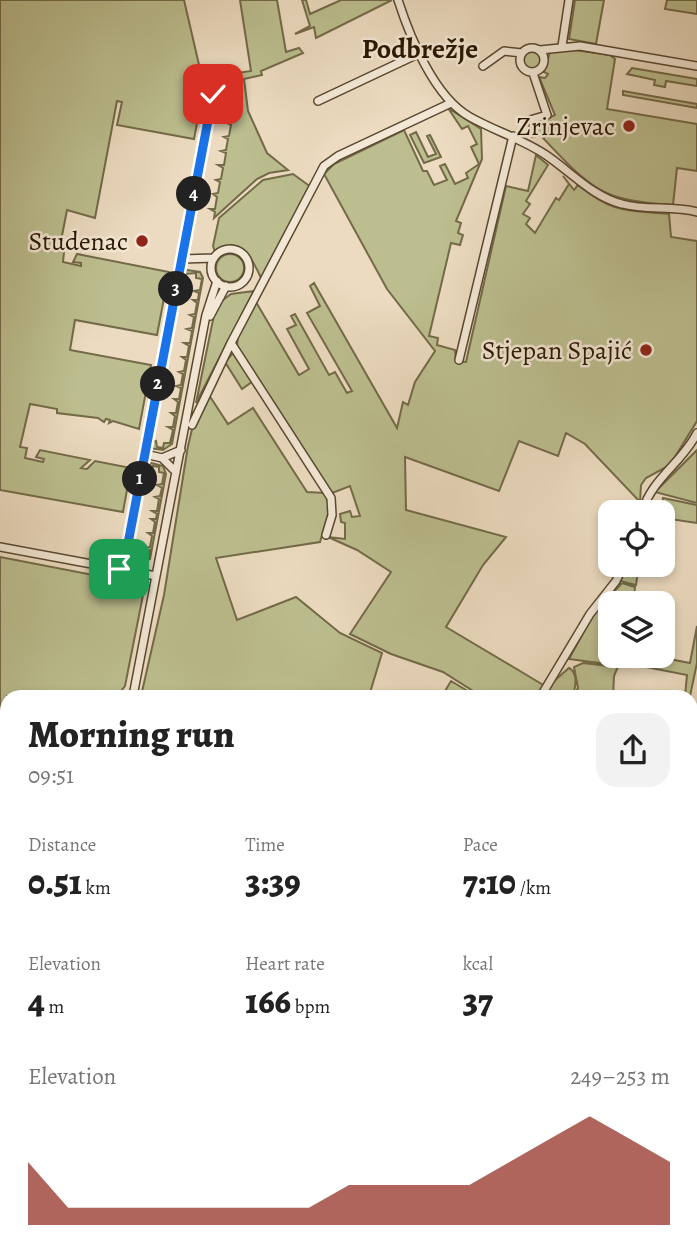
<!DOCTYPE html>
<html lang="en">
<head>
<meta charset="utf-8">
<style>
  body { margin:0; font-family:Alegreya,serif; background:#f2f2f2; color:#222; height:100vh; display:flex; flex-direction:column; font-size:26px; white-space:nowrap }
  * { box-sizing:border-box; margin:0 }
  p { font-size:23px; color:#767676 }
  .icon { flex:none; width:38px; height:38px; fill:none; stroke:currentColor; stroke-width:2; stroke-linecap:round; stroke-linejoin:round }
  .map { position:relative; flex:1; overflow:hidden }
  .details { position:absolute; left:0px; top:690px; width:698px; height:569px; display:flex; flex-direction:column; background:#fff; border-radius:21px 21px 0 0; box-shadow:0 4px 10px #0003 }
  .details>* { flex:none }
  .fabs { position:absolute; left:598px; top:500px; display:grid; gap:14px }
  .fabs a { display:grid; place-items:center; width:77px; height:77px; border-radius:14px; background:#fff; box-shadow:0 4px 10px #0003; font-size:35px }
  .pin { position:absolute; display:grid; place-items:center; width:60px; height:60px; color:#fff; margin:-30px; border-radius:14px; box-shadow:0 4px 10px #0006 }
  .km { position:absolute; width:35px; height:35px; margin:-18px; border-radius:50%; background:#222; color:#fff; font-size:19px; line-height:35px; text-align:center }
  .round { display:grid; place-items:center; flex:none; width:74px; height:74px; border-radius:21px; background:#f2f2f2 }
  .head { display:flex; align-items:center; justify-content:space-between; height:119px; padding:0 28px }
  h1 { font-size:38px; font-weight:800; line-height:52px }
  .stats { display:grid; grid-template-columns:repeat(3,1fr); gap:10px; height:119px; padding:7px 28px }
  .stats div { display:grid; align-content:center }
  .stats b { font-size:35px; font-weight:800 }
  .stats small { font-size:19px; font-weight:400 }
  .stats p { font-size:19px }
  .chart { height:196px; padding:14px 28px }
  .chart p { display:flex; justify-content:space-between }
  .chart svg { width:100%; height:126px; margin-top:7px; fill:#8f2418; opacity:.7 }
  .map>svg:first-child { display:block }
  .green { fill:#bcbe8f; stroke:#736a48; stroke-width:2 }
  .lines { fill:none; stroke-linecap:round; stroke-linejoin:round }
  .minor-casing { stroke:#5a4730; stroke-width:10 }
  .minor { stroke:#f3e8d6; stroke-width:7 }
  .route-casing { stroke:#fff; stroke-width:14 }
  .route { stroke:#1a73e8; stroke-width:9 }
  .poi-dot { fill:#8f2418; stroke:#f3e8d6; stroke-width:2.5 }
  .labels { text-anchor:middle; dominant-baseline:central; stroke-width:5; stroke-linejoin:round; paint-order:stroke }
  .poi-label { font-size:26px; fill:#2a1600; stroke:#f3e8d6; text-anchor:end }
  .neighbourhood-label { font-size:28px; font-weight:bold; fill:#2a1600; stroke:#f3e8d6 }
</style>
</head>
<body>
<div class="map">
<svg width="697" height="1257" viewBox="0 0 697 1257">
  <rect width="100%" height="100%" fill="#ecdbc0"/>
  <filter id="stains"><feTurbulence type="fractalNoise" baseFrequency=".00286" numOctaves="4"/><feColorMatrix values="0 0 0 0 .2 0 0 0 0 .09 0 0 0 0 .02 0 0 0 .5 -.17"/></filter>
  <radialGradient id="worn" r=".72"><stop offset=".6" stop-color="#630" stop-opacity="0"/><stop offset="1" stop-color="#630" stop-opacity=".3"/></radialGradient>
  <!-- green -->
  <path class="green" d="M0 0H184L203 82 210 80V77L251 71 240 0H277L286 52 299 48 303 53 261 71 262 75 244 79 248 111 267 153 288 170 269 173 257 179 214 218 215 212 210 209H215L217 197 213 194 218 193 220 182 216 180 221 179 223 168 218 165H224L226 153 221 151 226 150 228 139 224 137 229 136 231 125 227 123 232 122 234 111 229 108H234L237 97 232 94H237L239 85 227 83 203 92 194 139 117 125 122 102 117 101 95 218 67 210 59 251 64 252 63 262 81 266V263L73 262 77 254 169 272 157 335 75 320 70 350 151 365 139 429 113 421 109 423 110 420 106 419 104 422 98 418 57 413V409L30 404 20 447 27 448 25 458 43 462 44 459 36 457 40 450 90 460 81 468 87 469 95 461 131 468 123 512 0 490Z
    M302 0H306L310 14 341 0H392L316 38 314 27 295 34 310 26Z
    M575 0H604L596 44 569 39Z
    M667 0H697V14L665 9Z
    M575 50 610 55 615 59 607 109 697 124V171L677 168 673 205C602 201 591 189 543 138L550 134 546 119 555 115 539 77 545 78 548 74 544 72 550 52Z
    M523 60a9 9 0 1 1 18 0a9 9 0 1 1-18 0Z
    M632 68 697 79V86L666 81 665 87 654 85 655 80 627 74Z
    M623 91 697 104V108L623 95Z
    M448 108 481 129 482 159 456 221 461 223 458 233 463 235 460 245 451 243 429 336 438 338 437 345 455 350 456 361 466 362 506 186 528 191 536 155 548 165 526 201 530 204 523 214 530 218 526 224 535 233 556 198 559 200 569 184 563 176 574 190 578 185C614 214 626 210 669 214L671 237 697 241V421L670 465 646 478 641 485 640 502 585 444 566 433 558 456 519 441 499 491 405 457 406 510 506 537 483 565 446 627 545 686 539 696H481L443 672 391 654 350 634 391 572 357 550 328 537 345 539V523L341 522 340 514 350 511 352 517 360 516 350 486 332 493 237 346 238 336 256 302 299 375 309 369 287 329 296 325 291 316 295 314 329 375 335 372 347 393 352 391 307 313 320 306 310 286 314 283 397 428 403 402 408 405 415 382 435 351 387 289 324 174 334 164 404 130 423 171H427L434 185 447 180 440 166 445 164 455 184 468 178 466 173 479 164 471 147 477 144 468 126 462 129Z
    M544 119 548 134 532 137 528 125Z
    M416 132 428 157 436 154 427 136 430 135 441 157 424 163 410 135Z
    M293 174 311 187 306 192 287 234 261 278C252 258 241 234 215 252L213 246 219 218 263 180Z
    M216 268a14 14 0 1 1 28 0a14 14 0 1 1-28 0Z
    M187 270 200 272 203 278 172 444 163 450 149 448 150 442 156 441 157 447 163 448 164 443H170L173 430 168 427H173L175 416 171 413H176L178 402 174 399H179L181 388 176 386 181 385 183 374 179 372 184 371 186 360 182 357H187L189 346 184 343H190L192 331 187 329 192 328 194 317 190 315 195 314 197 303 193 300H198L199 293 194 291 200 290 202 279 196 278V273L184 274Z
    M254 291 196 403 216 305 231 294Z
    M233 353 253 381 242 389 225 362Z
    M207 392 228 424 253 408 307 492 325 493 330 508 320 542 216 558 237 620 296 597 340 633 382 653 369 696H141L164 595 188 446 193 425Z
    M697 450V503L655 492Z
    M151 463 163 466 166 474 150 559 141 565 128 562V558L135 557V562L141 563 143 558 148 559 150 550 145 548 150 547 152 536 148 533H153L155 522 151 519H156L157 514 152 511H157L159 499 155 497 160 496 162 488 157 485 162 484 164 473 159 472V467L153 466 152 470 147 468Z
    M663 498 697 505V523L663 518V513H660Z
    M0 557 145 585 125 686 117 696H7L5 867H0Z
    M626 565H639L636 585 620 581Z
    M622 583 635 587 633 604H611L607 664 569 659 594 613Z
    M697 626V663L690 696H685L687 675 610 660 611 644V656H654L690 663Z
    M583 663 608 666 619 664 614 676 613 696H545L554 681 569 668C579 673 575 688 573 696L578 688 574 667Z
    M451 681 476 696H442Z
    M0 933 7 935V1041L0 1040Z
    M691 1103 697 1104V1182L691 1181Z
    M0 1222 7 1223V1251H68L66 1257H0Z
    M91 1251H215L211 1257H106Z
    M222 1251H304L303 1257H218Z
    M430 1251H464L462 1257H428Z
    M517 1251H553L552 1257H516Z"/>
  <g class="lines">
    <defs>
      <path id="minor" d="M398 0C410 37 434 97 470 117 495 131 522 139 546 155 571 172 593 197 622 204 647 211 673 205 697 212
        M562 46 569 0
        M520 60a12 12 0 1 1 24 0a12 12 0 1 1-24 0Z
        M540 50 580 46 697 66
        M483 66 504 51 522 53
        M318 101 420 53
        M530 120 547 115 533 73
        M211 268a19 19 0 1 1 38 0a19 19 0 1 1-38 0Z
        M182 259 214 258
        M210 316 226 286
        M231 343 331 498 332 515 326 535
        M459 360 513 136
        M192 425 231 343 324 166 338 156 451 103
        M145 454 162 458 181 450
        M162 458 176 472
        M642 513C650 480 682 463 697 433
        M0 547 156 576
        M123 570 213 94
        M133 696 206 315 217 281
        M541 696 590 614 616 581 624 565
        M691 821 697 822
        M0 874 7 875
        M691 992 697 996
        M691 1187 697 1188
        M0 1219 7 1221
        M84 1251 99 1257
        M560 1251 561 1257
        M215 1257 219 1251
        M497 1257 498 1251
        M507 1257 508 1251"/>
    </defs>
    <!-- minor casing -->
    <use href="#minor" class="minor-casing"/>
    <!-- minor -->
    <use href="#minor" class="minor"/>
  </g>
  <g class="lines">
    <defs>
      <path id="route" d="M119 569 123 570 213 94"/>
    </defs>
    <!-- route casing -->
    <use href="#route" class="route-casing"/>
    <!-- route -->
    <use href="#route" class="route"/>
  </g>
  <!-- markers -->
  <g class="poi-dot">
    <circle cx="629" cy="126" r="7"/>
    <circle cx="142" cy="241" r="7"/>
    <circle cx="646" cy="350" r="7"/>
  </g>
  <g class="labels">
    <!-- poi labels -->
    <g class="poi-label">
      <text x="615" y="126">Zrinjevac</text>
      <text x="128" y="241">Studenac</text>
      <text x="632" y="350">Stjepan Spajić</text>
    </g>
    <!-- neighbourhood labels -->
    <g class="neighbourhood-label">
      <text x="420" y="49">Podbrežje</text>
    </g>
  </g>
  <rect width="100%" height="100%" filter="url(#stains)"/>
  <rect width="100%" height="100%" fill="url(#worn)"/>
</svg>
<div class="fabs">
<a><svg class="icon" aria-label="locate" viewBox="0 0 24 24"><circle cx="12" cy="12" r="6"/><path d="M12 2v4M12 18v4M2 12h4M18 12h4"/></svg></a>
<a><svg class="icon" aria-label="layers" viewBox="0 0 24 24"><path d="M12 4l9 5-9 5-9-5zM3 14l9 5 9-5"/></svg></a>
</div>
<div class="pin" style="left:119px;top:569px;background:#1e9e55"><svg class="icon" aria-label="arrive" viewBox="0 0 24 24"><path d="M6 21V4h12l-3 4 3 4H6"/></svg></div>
<div class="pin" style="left:213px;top:94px;background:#d93025"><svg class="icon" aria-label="check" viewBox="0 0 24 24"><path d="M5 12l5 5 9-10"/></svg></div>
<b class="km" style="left:140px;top:479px">1</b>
<b class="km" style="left:158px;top:384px">2</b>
<b class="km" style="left:176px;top:289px">3</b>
<b class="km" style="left:194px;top:194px">4</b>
<section class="details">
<div class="head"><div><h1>Morning run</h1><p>09:51</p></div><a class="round"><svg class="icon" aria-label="share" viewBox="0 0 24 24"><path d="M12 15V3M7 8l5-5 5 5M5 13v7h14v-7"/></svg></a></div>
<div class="stats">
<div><p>Distance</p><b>0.51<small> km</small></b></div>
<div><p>Time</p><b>3:39</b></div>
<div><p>Pace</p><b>7:10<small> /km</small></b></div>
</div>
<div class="stats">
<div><p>Elevation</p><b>4<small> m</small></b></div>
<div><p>Heart rate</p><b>166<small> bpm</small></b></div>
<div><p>kcal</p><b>37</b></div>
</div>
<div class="chart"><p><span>Elevation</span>249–253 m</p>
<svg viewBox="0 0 160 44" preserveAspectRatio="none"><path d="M0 44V22L10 38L20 38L30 38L40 38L50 38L60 38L70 38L80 30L90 30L100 30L110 30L120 22L130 14L140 6L150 14L160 22V44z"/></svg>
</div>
</section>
</div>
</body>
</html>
